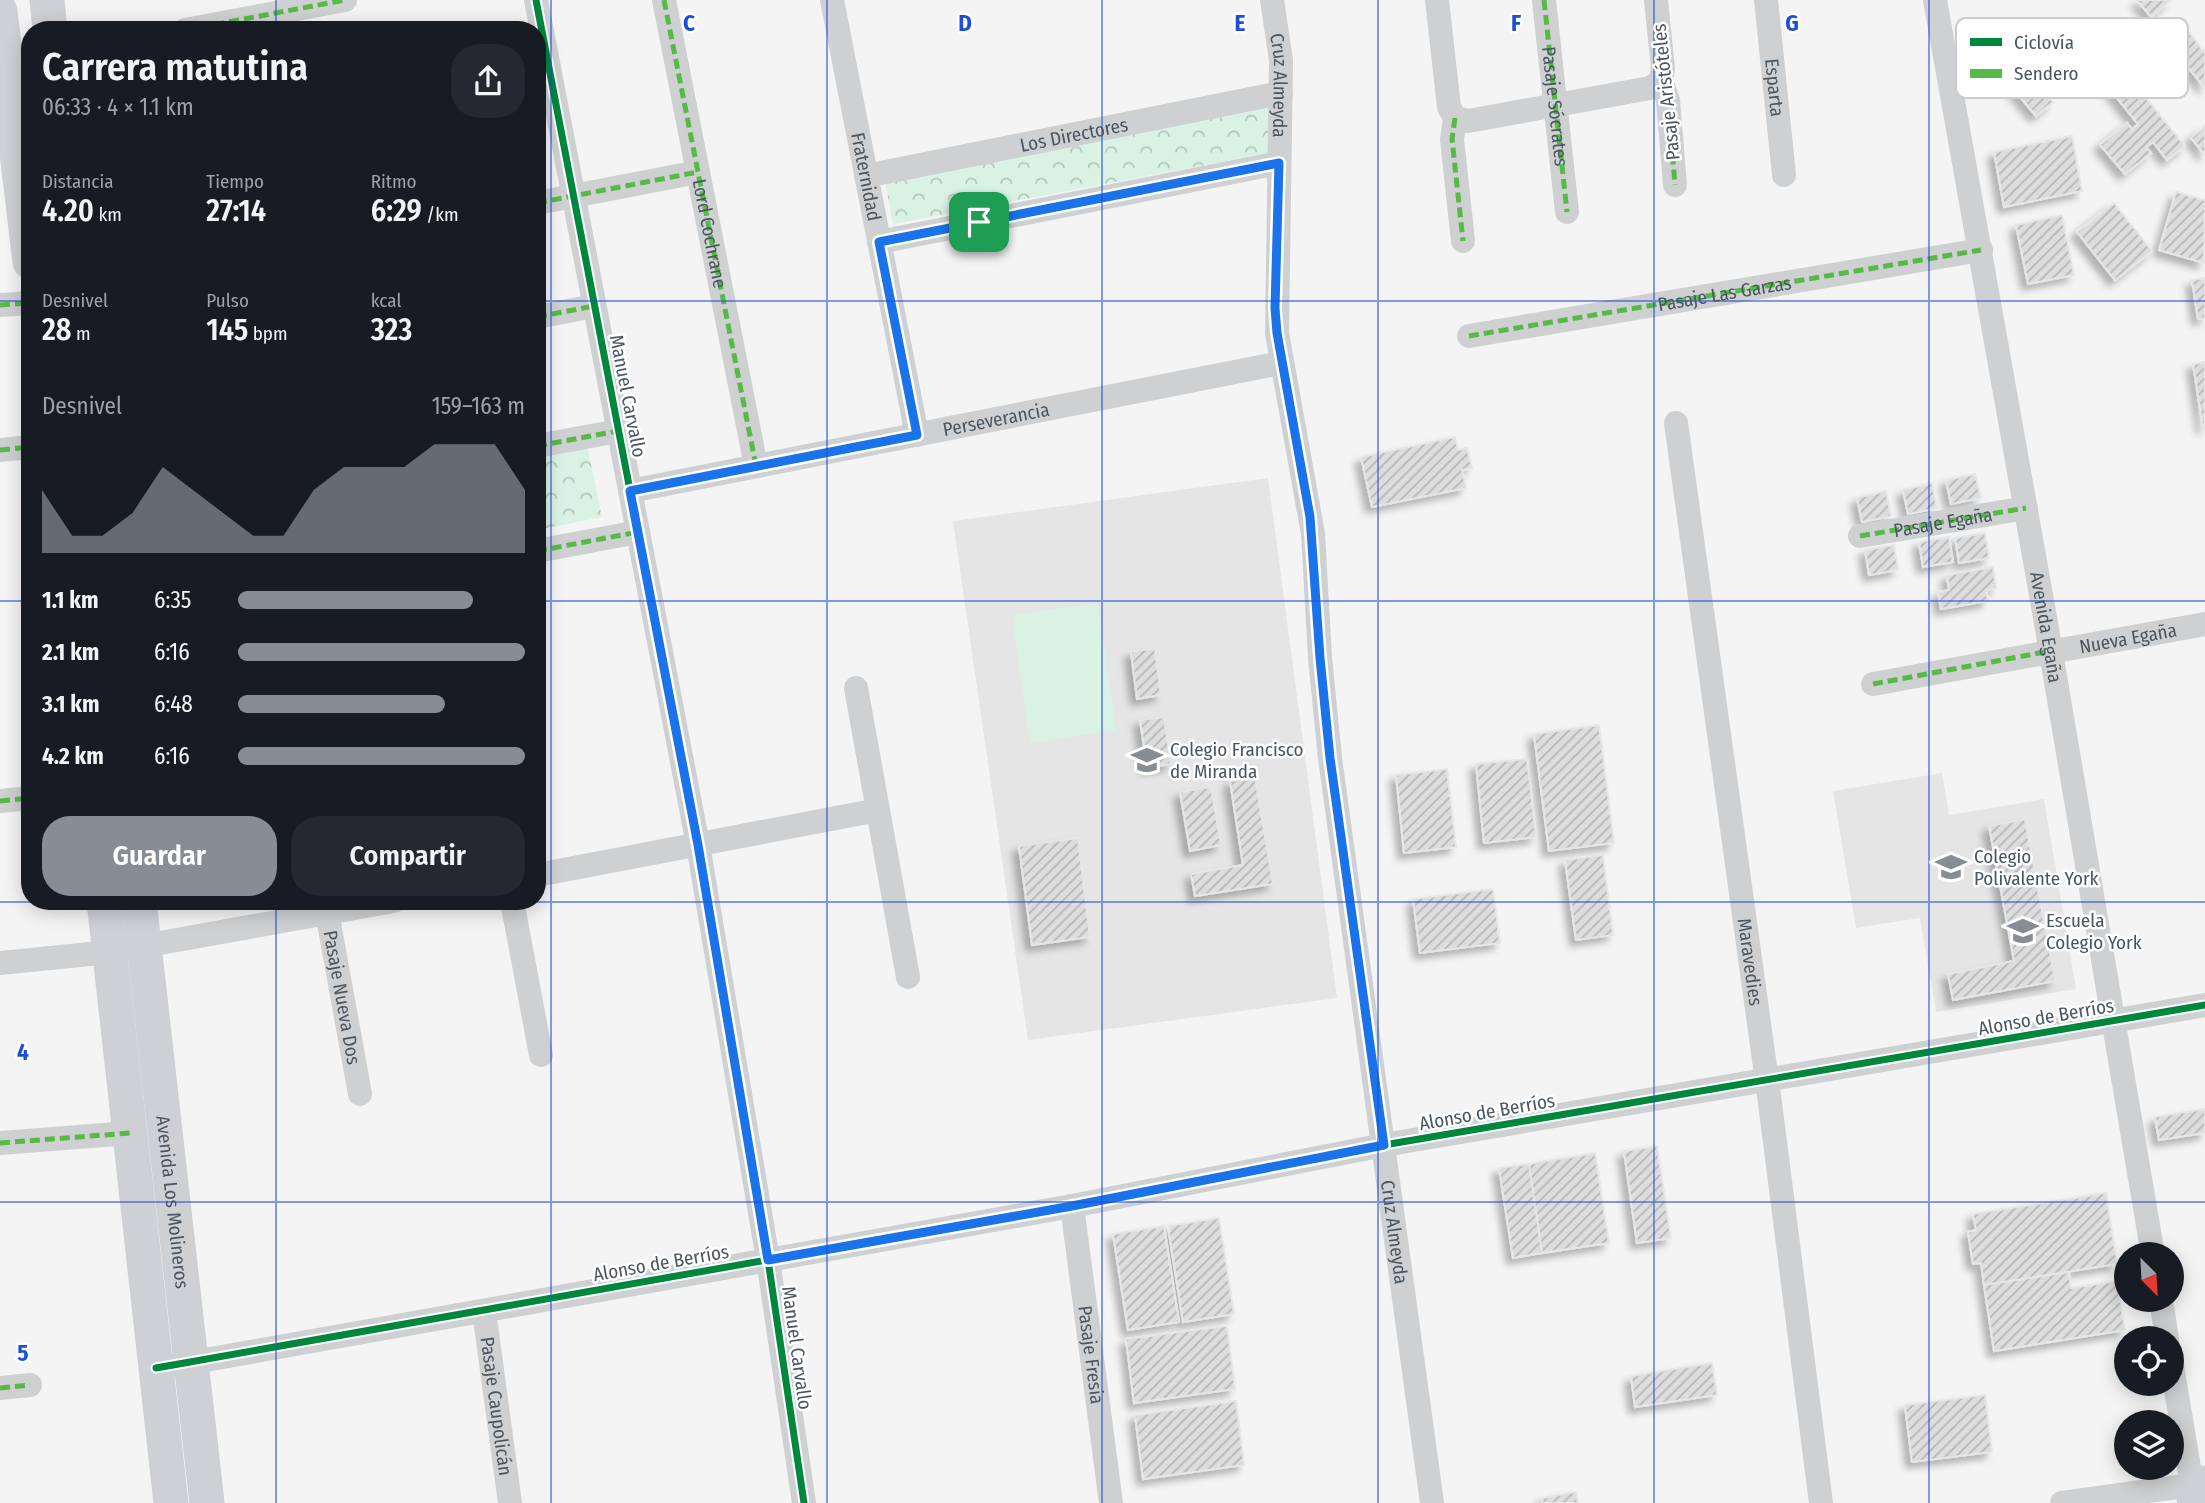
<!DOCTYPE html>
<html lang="es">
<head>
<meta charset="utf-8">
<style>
  body { margin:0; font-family:"Fira Sans Condensed",sans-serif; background:#242831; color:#f1f3f6; height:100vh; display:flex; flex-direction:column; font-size:26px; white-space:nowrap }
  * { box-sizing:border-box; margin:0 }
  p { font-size:23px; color:#9ea1a6 }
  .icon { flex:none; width:38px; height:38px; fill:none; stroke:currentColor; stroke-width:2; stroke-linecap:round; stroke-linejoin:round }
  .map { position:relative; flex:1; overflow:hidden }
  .panel { position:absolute; left:21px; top:21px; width:525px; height:889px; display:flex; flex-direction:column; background:#171b24; border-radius:28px; box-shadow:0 4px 18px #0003 }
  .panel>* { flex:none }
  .needle { width:46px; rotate:156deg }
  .buttons { position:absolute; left:2114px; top:1242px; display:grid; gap:14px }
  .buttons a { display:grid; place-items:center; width:70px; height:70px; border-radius:50%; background:#171b24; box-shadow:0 4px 18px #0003; font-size:35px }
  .pin { position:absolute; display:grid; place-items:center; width:60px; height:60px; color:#fff; margin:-30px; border-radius:14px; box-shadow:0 4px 10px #0006 }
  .round { display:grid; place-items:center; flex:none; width:74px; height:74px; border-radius:28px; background:#242831 }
  .headline { display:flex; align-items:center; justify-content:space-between; height:119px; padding:0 21px }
  h1 { font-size:38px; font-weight:600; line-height:52px }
  .stats { display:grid; grid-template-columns:repeat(3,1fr); gap:10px; height:119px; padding:7px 21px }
  .stats div { display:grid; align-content:center }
  .stats b { font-size:30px; font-weight:600 }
  .stats small { font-size:19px; font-weight:400 }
  .stats p { font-size:19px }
  .chart { height:196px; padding:14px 21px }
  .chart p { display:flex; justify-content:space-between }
  .chart svg { width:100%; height:126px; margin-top:7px; fill:#868d94; opacity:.7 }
  .button { display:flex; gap:14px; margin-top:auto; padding:14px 21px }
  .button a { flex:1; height:80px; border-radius:28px; background:#868d94; color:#fff; font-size:28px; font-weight:600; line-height:80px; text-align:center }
  .button a+a { background:#242831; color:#f1f3f6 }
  ul { padding:0 21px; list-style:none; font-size:23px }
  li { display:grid; grid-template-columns:112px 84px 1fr; align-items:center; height:52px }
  li i { height:18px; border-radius:9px; background:#868d94 }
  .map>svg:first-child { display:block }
  .education { fill:#e6e5e6 }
  .park { fill:url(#park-crowns) }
  .pitch { fill:#d9f2e3 }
  .building { fill:url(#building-hatch); stroke:#e5e6e7; stroke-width:2; filter:url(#shadow) }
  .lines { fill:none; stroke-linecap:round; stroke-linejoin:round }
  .street { stroke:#ced0d2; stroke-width:24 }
  .secondary { stroke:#ced0d4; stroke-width:35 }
  .quiet { stroke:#58b947; stroke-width:5; stroke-dasharray:10 5; stroke-linecap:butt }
  .cycleway-casing { stroke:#fff; stroke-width:11 }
  .cycleway { stroke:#00873e; stroke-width:7 }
  .route-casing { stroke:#fff; stroke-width:14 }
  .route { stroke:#1a73e8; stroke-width:9 }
  .grid { fill:none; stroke:#1d4ed8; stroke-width:2; stroke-opacity:0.55 }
  .labels { text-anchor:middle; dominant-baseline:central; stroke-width:5; stroke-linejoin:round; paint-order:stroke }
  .street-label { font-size:19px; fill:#4a5661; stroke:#fff }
  .poi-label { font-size:19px; fill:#4a5661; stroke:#fff; text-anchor:start }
  .key { fill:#fff; stroke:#c9ccd0; stroke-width:2 }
  .key-label { font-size:19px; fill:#4a5661 }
  .grid-label { font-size:23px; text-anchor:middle; font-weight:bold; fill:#1d4ed8; stroke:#fff; stroke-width:5; stroke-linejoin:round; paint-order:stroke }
</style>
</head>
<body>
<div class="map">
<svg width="2205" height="1503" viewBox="0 0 2205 1503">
  <defs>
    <pattern id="park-crowns" width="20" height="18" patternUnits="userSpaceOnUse" patternTransform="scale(1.75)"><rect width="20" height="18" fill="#d9f2e3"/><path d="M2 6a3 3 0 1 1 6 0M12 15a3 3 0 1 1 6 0" fill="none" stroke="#b2c7bb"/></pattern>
    <pattern id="building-hatch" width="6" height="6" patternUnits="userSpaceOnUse" patternTransform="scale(1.75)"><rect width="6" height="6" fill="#ddddde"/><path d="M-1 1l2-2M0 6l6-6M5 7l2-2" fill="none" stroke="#b5b6b7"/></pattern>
    <filter id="shadow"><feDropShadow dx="-6" dy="6" stdDeviation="3.5" flood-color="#0004"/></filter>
  </defs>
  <rect width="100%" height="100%" fill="#f4f4f4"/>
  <!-- education -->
  <path class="education" d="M1268 478 1337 998 1028 1040 953 521Z
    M1942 773 1949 815 2044 799 2076 989 1936 1012 1920 918 1856 928 1833 791Z"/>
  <!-- park -->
  <path class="park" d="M1269 108 1268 153 893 224 885 181Z
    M587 445 602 517 537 530V455Z"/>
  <!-- pitch -->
  <path class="pitch" d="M1098 603 1116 730 1030 743 1012 615Z"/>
  <!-- building -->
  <path class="building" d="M2137 0H2171L2151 17Z
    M2141 26 2167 57 2139 79 2134 72 2129 77 2185 146 2167 160 2153 142 2146 147 2151 153 2125 174 2100 145 2127 123 2132 129 2138 124 2082 55 2099 41 2113 58 2118 54 2114 48Z
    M2190 33 2203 51 2205 49V88L2172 48Z
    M2051 34 2076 65 2049 87 2044 81 2039 85 2053 102 2036 116 1992 64 2009 50 2023 67 2028 62 2023 56Z
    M2205 126V155L2191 138Z
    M2072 136 2082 191 2004 207 1994 152Z
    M2176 192 2205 200 2204 263 2159 250Z
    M2114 203 2152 251 2115 280 2077 232Z
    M2062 215 2074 275 2028 284 2016 225Z
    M2205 278V318L2198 319 2192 280Z
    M2205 362V428H2203L2193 364Z
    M1455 437 1458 450 1467 448 1472 468 1462 470 1466 488 1372 507 1361 457Z
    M1975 474 1981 498 1951 504 1946 480Z
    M1932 483 1937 508 1908 514 1903 490Z
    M1886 491 1891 516 1862 522 1857 498Z
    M1985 533 1989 558 1959 563 1955 538Z
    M1949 537 1953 562 1923 567 1919 542Z
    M1894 545 1898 570 1869 575 1865 550Z
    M1993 567 1996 588 1986 590 1988 601 1941 609 1938 592 1949 590 1947 575Z
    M1155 648 1161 695 1137 699 1131 652Z
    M1164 717 1171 764 1147 768 1140 720Z
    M1599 725 1614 843 1549 851 1534 734Z
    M1527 759 1536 837 1484 843 1476 764Z
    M1447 769 1456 847 1404 853 1396 775Z
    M1255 777 1273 884 1195 896 1191 874 1243 865 1230 781Z
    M1211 787 1221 845 1190 851 1180 792Z
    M2025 819 2055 981 1953 1000 1948 974 2014 961 1989 826Z
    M1078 838 1090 937 1032 945 1019 846Z
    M1603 855 1613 935 1576 940 1565 860Z
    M1493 889 1500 943 1420 953 1413 899Z
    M2205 1109V1133L2159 1140 2155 1117Z
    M1657 1146 1671 1238 1637 1243 1624 1151Z
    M1595 1153 1609 1243 1542 1253 1529 1164Z
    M1529 1164 1542 1253 1513 1258 1499 1168Z
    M2106 1193 2117 1264 1984 1285 1981 1263 1973 1264 1968 1232 1976 1230 1973 1214Z
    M1219 1218 1234 1314 1183 1322 1168 1226Z
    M1164 1226 1179 1322 1128 1330 1113 1234Z
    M2069 1272 2071 1288 2117 1281 2125 1330 1994 1351 1984 1285Z
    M1227 1326 1235 1389 1134 1403 1126 1339Z
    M1712 1363 1717 1395 1635 1407 1631 1376Z
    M1985 1395 1992 1452 1912 1462 1905 1405Z
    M1236 1401 1244 1465 1143 1479 1135 1415Z
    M1576 1492 1578 1503H1543L1542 1498Z"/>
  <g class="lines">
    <!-- street -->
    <g class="street">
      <path d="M536 0 698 845 768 1260 804 1503"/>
      <path id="s1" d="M664 0 756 466"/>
      <path id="s2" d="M832 0 917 435"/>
      <path id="s3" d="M1272 0 1281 60 1277 333 1313 534 1320 658 1330 758 1432 1503"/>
      <path d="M1437 0 1449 107 1455 118 1452 139 1463 241"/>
      <path d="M1544 0 1567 212"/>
      <path d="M1656 0 1663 69 1661 81 1668 100 1675 185"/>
      <path id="s4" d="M1766 0 1784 175"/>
      <path id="s5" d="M1935 0 2046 623 2153 1255"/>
      <path d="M185 30 345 0"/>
      <path d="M1455 118 1468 121 1650 88 1661 81"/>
      <path id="s6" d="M866 176 1281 93"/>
      <path d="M537 203 698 172"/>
      <path d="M879 242 1279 163"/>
      <path d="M0 305 30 303"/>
      <path d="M537 317 594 306"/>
      <path d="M1469 336 1981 250"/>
      <path id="s7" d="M1676 423 1770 1103 1821 1503"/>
      <path d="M537 446 618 431"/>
      <path d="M0 450 30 447"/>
      <path id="s8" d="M630 491 1281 363"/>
      <path d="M1860 536 2026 508"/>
      <path d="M537 551 638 532"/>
      <path id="s9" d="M1873 684 2205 624"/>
      <path d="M856 688 908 977"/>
      <path d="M0 801 30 798"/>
      <path d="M537 875 878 810"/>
      <path id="s10" d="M325 901 360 1094"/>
      <path d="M512 901 541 1055"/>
      <path d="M0 963 110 952 394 901"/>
      <path d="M0 1143 130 1133"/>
      <path id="s11" d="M1072 1206 1111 1503"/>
      <path d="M2161 1300 2167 1339"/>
      <path id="s12" d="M484 1311 510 1503"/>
      <path d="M177 1365 1072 1206 1384 1145 2205 1005"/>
      <path d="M0 1388 30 1385"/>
      <path d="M2062 1503 2192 1485 2172 1366"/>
    </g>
    <!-- secondary -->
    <g class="secondary">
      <path d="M47 0 50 30"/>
      <path d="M0 11 30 262"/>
      <path d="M104 901 171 1503"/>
      <path id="s13" d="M139 901 207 1503"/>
      <path d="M2195 1503 2192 1485 2205 1483"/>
    </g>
    <!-- quiet -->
    <g class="quiet">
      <path d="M664 0 756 466"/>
      <path id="s14" d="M1544 0 1567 212"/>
      <path d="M185 30 345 0"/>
      <path d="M1661 81 1668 100 1675 185"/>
      <path d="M1455 118 1452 139 1463 241"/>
      <path d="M537 203 698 172"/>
      <path d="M0 305 30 303"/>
      <path d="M537 317 594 306"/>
      <path id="s15" d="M1469 336 1981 250"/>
      <path d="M537 446 618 431"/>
      <path d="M0 450 30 447"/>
      <path id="s16" d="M1860 536 2026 508"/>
      <path d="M537 551 638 532"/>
      <path d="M1873 684 2050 651"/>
      <path d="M0 801 30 798"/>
      <path d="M0 1143 130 1133"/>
      <path d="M0 1388 30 1385"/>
    </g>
    <defs>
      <path id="cycleway" d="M536 0 698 845 768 1260 804 1503
        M156 1368 1072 1206 1384 1145 2205 1005"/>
    </defs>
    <!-- cycleway casing -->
    <use href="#cycleway" class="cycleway-casing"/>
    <!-- cycleway -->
    <use href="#cycleway" class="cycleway"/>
  </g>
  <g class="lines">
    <defs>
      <path id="route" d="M1279 163 1275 308 1277 333 1310 517 1320 658 1330 758 1384 1145 1072 1206 768 1260 698 845 630 491 917 435 879 242Z"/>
    </defs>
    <!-- route casing -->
    <use href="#route" class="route-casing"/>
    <!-- route -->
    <use href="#route" class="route"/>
  </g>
  <!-- grid -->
  <path class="grid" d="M276 0V30M551 0V1503M827 0V1503M1102 0V1503M1378 0V1503M1654 0V1503M1929 0V1503M0 301H30M537 301H2205M0 601H30M537 601H2205M276 901V1503M0 902H2205M0 1202H2205"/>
  <!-- icons -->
  <defs>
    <symbol id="school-bare" viewBox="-9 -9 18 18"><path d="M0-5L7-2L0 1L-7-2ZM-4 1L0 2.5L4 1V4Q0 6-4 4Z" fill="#868d94" stroke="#fff" stroke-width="2.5" paint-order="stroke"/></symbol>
  </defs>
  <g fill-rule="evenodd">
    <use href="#school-bare" x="1125" y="738" width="44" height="44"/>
    <use href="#school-bare" x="1929" y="845" width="44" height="44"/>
    <use href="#school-bare" x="2001" y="909" width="44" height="44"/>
  </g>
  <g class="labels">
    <!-- street labels -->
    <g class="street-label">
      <text stroke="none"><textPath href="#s3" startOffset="86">Cruz Almeyda</textPath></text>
      <text stroke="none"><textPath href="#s4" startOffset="88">Esparta</textPath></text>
      <text transform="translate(1666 92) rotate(-96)">Pasaje Aristóteles</text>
      <text stroke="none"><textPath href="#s14" startOffset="107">Pasaje Sócrates</textPath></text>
      <text stroke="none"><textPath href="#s6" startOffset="212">Los Directores</textPath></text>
      <text stroke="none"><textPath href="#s2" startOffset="180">Fraternidad</textPath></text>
      <text stroke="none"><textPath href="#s1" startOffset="238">Lord Cochrane</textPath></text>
      <text stroke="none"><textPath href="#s15" startOffset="259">Pasaje Las Garzas</textPath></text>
      <text transform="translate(628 396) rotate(79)">Manuel Carvallo</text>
      <text stroke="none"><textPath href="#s8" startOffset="373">Perseverancia</textPath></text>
      <text stroke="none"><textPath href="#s16" startOffset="84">Pasaje Egaña</textPath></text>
      <text stroke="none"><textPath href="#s5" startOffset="637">Avenida Egaña</textPath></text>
      <text stroke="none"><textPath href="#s9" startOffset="259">Nueva Egaña</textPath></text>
      <text stroke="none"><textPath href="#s7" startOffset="544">Maravedies</textPath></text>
      <text stroke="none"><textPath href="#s10" startOffset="98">Pasaje Nueva Dos</textPath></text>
      <text transform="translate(2046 1017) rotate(-10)">Alonso de Berríos</text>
      <text transform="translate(1487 1112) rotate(-10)">Alonso de Berríos</text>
      <text stroke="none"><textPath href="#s13" startOffset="303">Avenida Los Molineros</textPath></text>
      <text stroke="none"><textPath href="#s3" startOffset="1241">Cruz Almeyda</textPath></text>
      <text transform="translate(661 1263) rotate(-10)">Alonso de Berríos</text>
      <text transform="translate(797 1348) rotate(82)">Manuel Carvallo</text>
      <text stroke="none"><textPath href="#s11" startOffset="150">Pasaje Fresia</textPath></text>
      <text stroke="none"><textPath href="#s12" startOffset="96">Pasaje Caupolicán</textPath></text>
    </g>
    <!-- poi labels -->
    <g class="poi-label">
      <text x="1170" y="749">Colegio Francisco<tspan x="1170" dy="22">de Miranda</tspan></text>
      <text x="1974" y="856">Colegio<tspan x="1974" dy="22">Polivalente York</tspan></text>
      <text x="2046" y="920">Escuela<tspan x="2046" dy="22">Colegio York</tspan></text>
    </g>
  </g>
  <!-- legend -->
  <rect x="1956" y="18" width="232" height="80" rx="10" class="key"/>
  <rect x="1970" y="38" width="32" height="8" fill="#00873e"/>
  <rect x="1970" y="69" width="32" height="9" fill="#58b947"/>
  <g class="key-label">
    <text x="2014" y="49">Ciclovía</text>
    <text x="2014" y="80">Sendero</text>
  </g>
  <g class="grid-label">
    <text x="689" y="31">C</text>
    <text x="965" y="31">D</text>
    <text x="1240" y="31">E</text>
    <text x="1516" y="31">F</text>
    <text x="1792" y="31">G</text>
    <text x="23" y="1060">4</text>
    <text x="23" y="1361">5</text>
  </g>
</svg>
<div class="buttons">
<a><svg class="needle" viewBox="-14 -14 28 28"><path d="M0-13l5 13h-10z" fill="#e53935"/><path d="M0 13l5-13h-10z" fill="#9ea1a6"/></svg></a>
<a><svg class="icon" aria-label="locate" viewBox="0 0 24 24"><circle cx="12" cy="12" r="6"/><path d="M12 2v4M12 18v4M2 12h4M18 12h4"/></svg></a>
<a><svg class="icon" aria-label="layers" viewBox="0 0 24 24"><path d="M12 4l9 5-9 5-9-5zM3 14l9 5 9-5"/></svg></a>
</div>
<div class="pin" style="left:979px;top:222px;background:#1e9e55"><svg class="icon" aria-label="arrive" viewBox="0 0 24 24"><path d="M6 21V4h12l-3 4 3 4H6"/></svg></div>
<section class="panel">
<div class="headline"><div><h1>Carrera matutina</h1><p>06:33 · 4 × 1.1 km</p></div><a class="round"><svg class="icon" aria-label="share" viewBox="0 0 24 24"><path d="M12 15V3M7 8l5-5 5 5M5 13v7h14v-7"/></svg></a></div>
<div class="stats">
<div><p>Distancia</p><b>4.20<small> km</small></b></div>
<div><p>Tiempo</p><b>27:14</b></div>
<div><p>Ritmo</p><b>6:29<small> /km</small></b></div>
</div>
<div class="stats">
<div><p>Desnivel</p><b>28<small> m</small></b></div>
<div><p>Pulso</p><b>145<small> bpm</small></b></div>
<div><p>kcal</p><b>323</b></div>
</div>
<div class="chart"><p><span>Desnivel</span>159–163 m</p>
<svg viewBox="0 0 160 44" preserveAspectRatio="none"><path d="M0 44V22L10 38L20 38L30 30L40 14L50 22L60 30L70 38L80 38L90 22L100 14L110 14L120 14L130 6L140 6L150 6L160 22V44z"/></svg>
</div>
<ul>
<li><b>1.1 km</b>6:35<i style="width:82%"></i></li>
<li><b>2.1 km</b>6:16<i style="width:100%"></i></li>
<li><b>3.1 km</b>6:48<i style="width:72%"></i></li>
<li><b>4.2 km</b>6:16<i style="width:100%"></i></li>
</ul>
<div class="button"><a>Guardar</a><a>Compartir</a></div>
</section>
</div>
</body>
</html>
